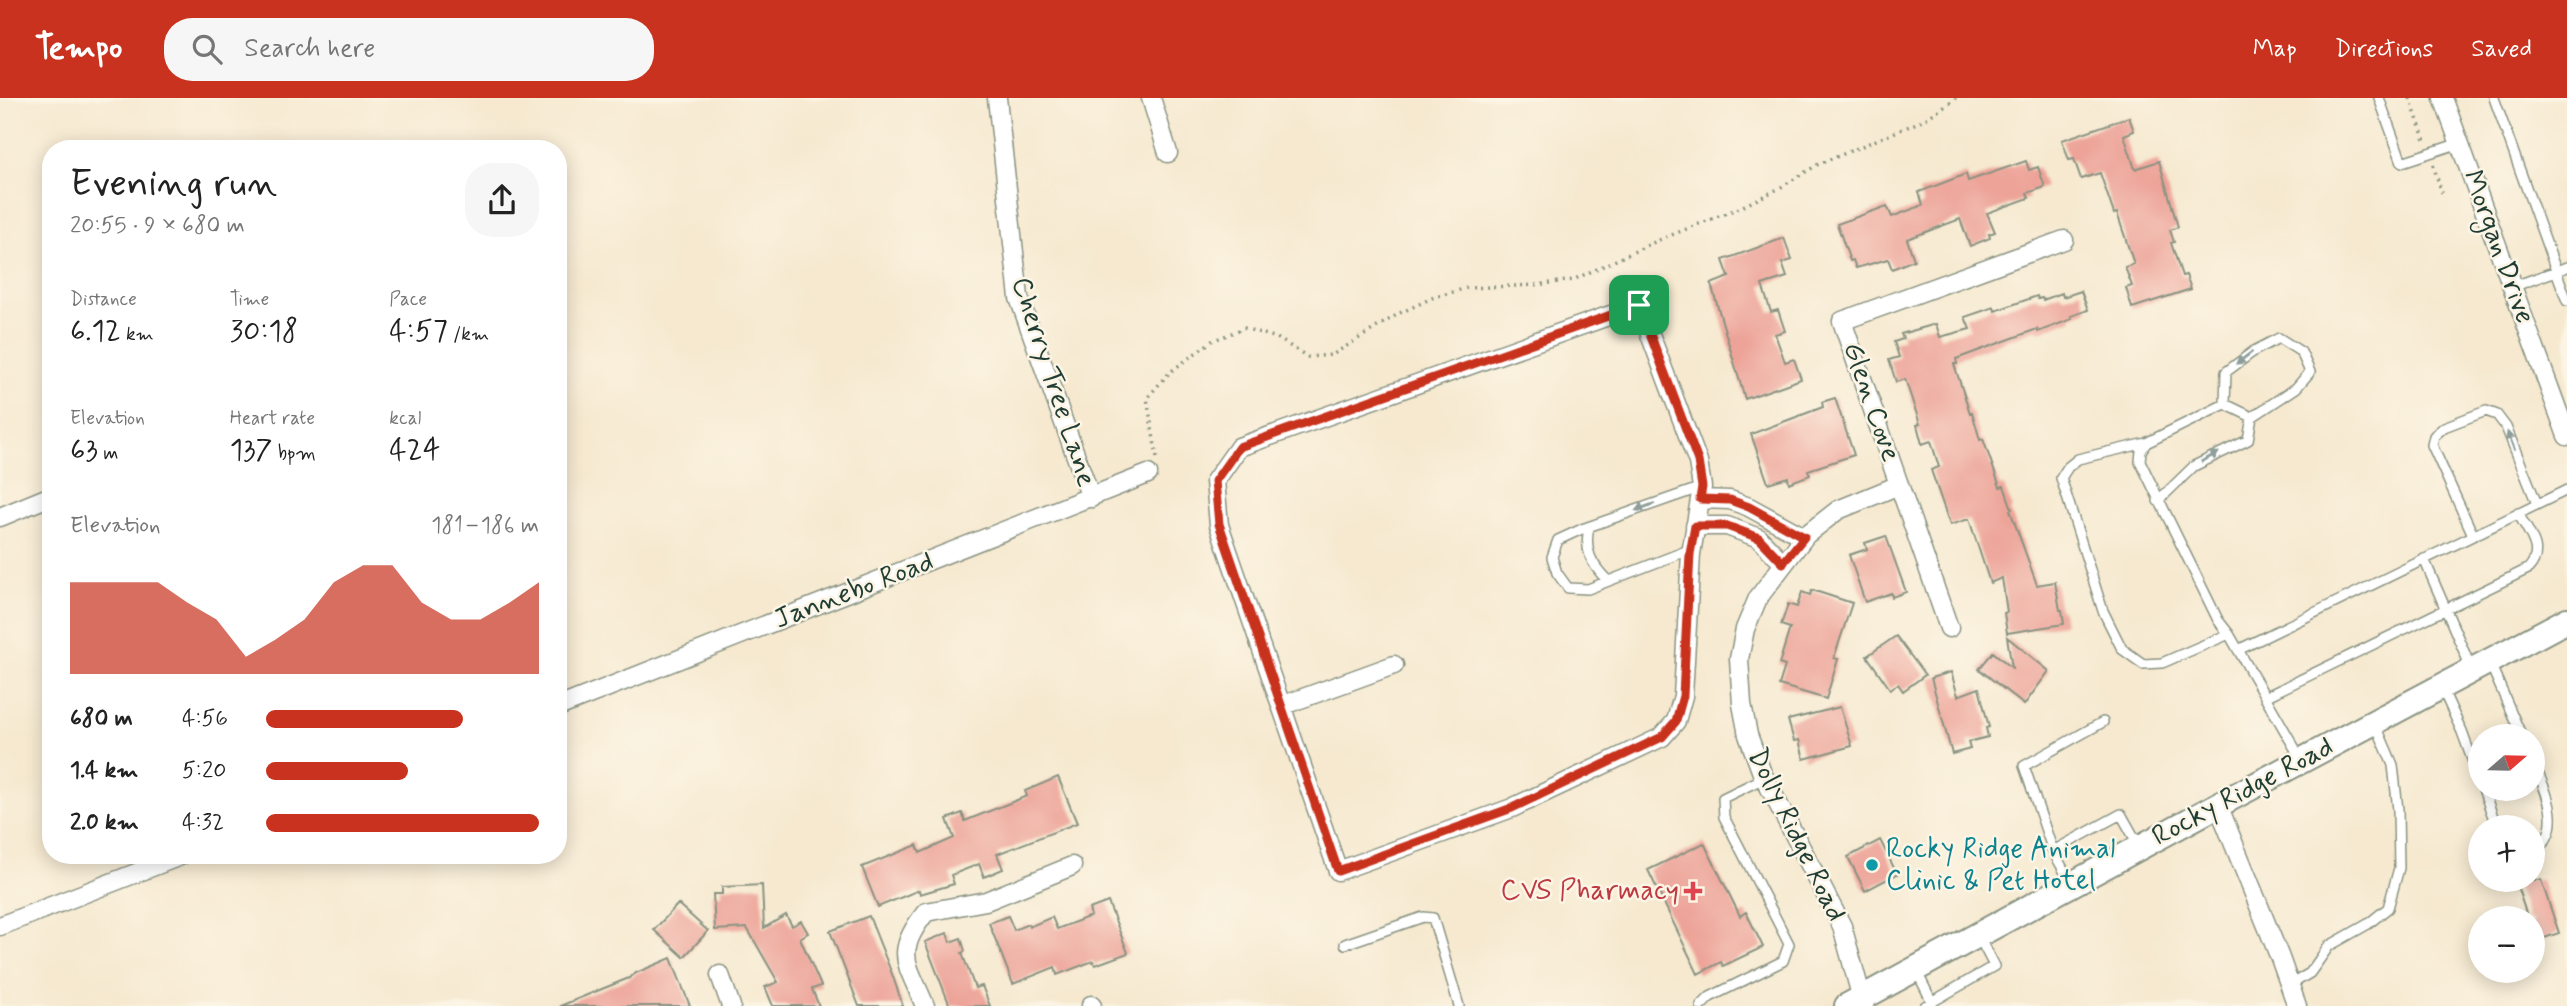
<!DOCTYPE html>
<html lang="en">
<head>
<meta charset="utf-8">
<style>
  body { margin:0; font-family:Mynerve,sans-serif; background:#f6f6f6; color:#222; height:100vh; display:flex; flex-direction:column; font-size:26px; white-space:nowrap }
  * { box-sizing:border-box; margin:0 }
  p { font-size:23px; color:#767676 }
  .icon { flex:none; width:38px; height:38px; fill:none; stroke:currentColor; stroke-width:2; stroke-linecap:round; stroke-linejoin:round }
  .map { position:relative; flex:1; overflow:hidden }
  .panel { position:absolute; left:42px; top:42px; width:525px; height:724px; display:flex; flex-direction:column; background:#fff; border-radius:28px; box-shadow:0 4px 18px #0003 }
  .panel>* { flex:none }
  .needle { width:46px; rotate:70deg }
  .controls { position:absolute; left:2468px; top:626px; display:grid; gap:14px }
  .controls a { display:grid; place-items:center; width:77px; height:77px; border-radius:50%; background:#fff; box-shadow:0 4px 18px #0003; font-size:35px }
  .pin { position:absolute; display:grid; place-items:center; width:60px; height:60px; color:#fff; margin:-30px; border-radius:14px; box-shadow:0 4px 10px #0006 }
  .round { display:grid; place-items:center; flex:none; width:74px; height:74px; border-radius:28px; background:#f6f6f6 }
  .summary { display:flex; align-items:center; justify-content:space-between; height:119px; padding:0 28px }
  h1 { font-size:38px; font-weight:600; line-height:52px }
  .stats { display:grid; grid-template-columns:repeat(3,1fr); gap:10px; height:119px; padding:7px 28px }
  .stats div { display:grid; align-content:center }
  .stats b { font-size:30px; font-weight:600 }
  .stats small { font-size:19px; font-weight:400 }
  .stats p { font-size:19px }
  .chart { height:196px; padding:14px 28px }
  .chart p { display:flex; justify-content:space-between }
  .chart svg { width:100%; height:126px; margin-top:7px; fill:#c8321e; opacity:.7 }
  ul { padding:0 28px; list-style:none; font-size:23px }
  li { display:grid; grid-template-columns:112px 84px 1fr; align-items:center; height:52px }
  li i { height:18px; border-radius:9px; background:#c8321e }
  header { display:flex; align-items:center; gap:42px; box-sizing:border-box; height:98px; padding:0 35px; background:#c8321e; color:#fff }
  header strong { font-size:33px }
  nav { display:flex; gap:38px; margin-inline-start:auto; font-size:24px }
  .search { width:490px; height:63px; background:#f6f6f6; display:flex; align-items:center; gap:18px; box-sizing:border-box; padding:0 24px; border-radius:28px; color:#767676; font-size:26px }
  .map>svg:first-child { display:block }
  .building { fill:#eda398 }
  .lines { fill:none; stroke-linecap:round; stroke-linejoin:round }
  .lane-casing { stroke:#8a9382; stroke-width:12 }
  .street-casing { stroke:#8a9382; stroke-width:21 }
  .secondary-casing { stroke:#8a9382; stroke-width:28 }
  .path { stroke:#8a9382; stroke-width:3.5; stroke-dasharray:2 5; stroke-linecap:butt }
  .lane { stroke:#fff; stroke-width:9 }
  .street { stroke:#fff; stroke-width:18 }
  .secondary { stroke:#fff; stroke-width:24 }
  .oneway { fill:#8f9e9a }
  .route-casing { stroke:#fff; stroke-width:14 }
  .route { stroke:#c8321e; stroke-width:9 }
  .culture-dot { fill:#0f9aa8; stroke:#fcf5e5; stroke-width:2.5 }
  .health-dot { fill:#e0444e; stroke:#fcf5e5; stroke-width:2.5 }
  .labels { text-anchor:middle; dominant-baseline:central; stroke-width:5; stroke-linejoin:round; paint-order:stroke }
  .street-label { font-size:28px; fill:#1f3d34; stroke:#fcf5e5 }
  .culture-label { font-size:28px; fill:#0d838f; stroke:#fcf5e5; text-anchor:start }
  .health-label { font-size:28px; fill:#be3a42; stroke:#fcf5e5; text-anchor:end }
</style>
</head>
<body>
<header>
<strong>Tempo</strong>
<div class="search"><svg class="icon" aria-label="search" viewBox="0 0 24 24"><circle cx="10" cy="10" r="6"/><path d="M15 15l6 6"/></svg>Search here</div>
<nav><a>Map</a><a>Directions</a><a>Saved</a></nav>
</header>
<div class="map">
<svg width="2567" height="908" viewBox="0 0 2567 908">
  <rect width="100%" height="100%" fill="#fcf5e5"/>
  <filter id="ink" filterUnits="userSpaceOnUse"><feTurbulence type="fractalNoise" baseFrequency=".0143" numOctaves="2"/><feDisplacementMap in="SourceGraphic" scale="14" xChannelSelector="R" yChannelSelector="G"/><feConvolveMatrix kernelMatrix="1 2 1 2 8 2 1 2 1" color-interpolation-filters="sRGB"/></filter>
  <filter id="wash" filterUnits="userSpaceOnUse"><feTurbulence type="fractalNoise" baseFrequency=".00686" numOctaves="4" result="noise"/><feDisplacementMap in="SourceGraphic" scale="28" xChannelSelector="R" yChannelSelector="G"/><feGaussianBlur stdDeviation="1.57" result="paint"/><feColorMatrix in="noise" values="0 0 0 0 0 0 0 0 0 0 0 0 0 0 0 0 0 1.4 0 .05"/><feComposite in="paint" operator="in"/></filter>
  <g filter="url(#wash)">
    <rect width="100%" height="100%" fill="#f6e9d0"/>
    <g id="blocks">
      <!-- building -->
      <path class="building" d="M2129 19 2134 33 2124 37 2135 71 2159 63 2178 129 2170 132 2174 144 2171 145 2182 178 2186 177 2191 191 2132 210 2126 190 2132 188 2125 169 2134 166 2117 115 2114 116 2100 75 2081 81 2074 61 2069 62 2062 42Z
        M2026 63 2029 72 2038 69 2045 89 2027 95 2029 100 1987 115 1995 134 1989 136 1990 140 1970 148 1960 121 1907 141 1914 162 1892 171 1888 161 1856 170 1853 162 1850 163 1837 126 1887 108 1892 119 1923 107 1919 94 1966 76 1968 83Z
        M1784 140 1792 162 1782 165 1787 179 1762 187 1771 214 1778 212 1785 233 1775 236 1785 264 1794 261 1801 281 1745 301 1711 186 1729 179 1723 162Z
        M2081 193 2088 212 2071 218 2072 221 2038 234 2037 231 1956 261 1957 266H1954L1970 315 1972 314 1980 342 1983 341 2000 389 2004 388 2012 411 2010 412 2037 487 2055 484 2060 512H2062L2064 526 2007 535 2004 515 2007 514 2002 480 1990 485 1969 421 1950 427 1931 372 1939 369 1931 343 1922 346 1917 327 1920 326 1905 281 1896 284 1889 262 1899 259 1894 244 1903 241 1901 236 1936 226 1940 239 1970 231 1965 219 1994 209 1995 213 2037 198 2038 201 2042 200 2043 202 2062 195 2063 199Z
        M1835 300 1854 357 1808 372 1810 377 1789 385 1788 379 1768 385 1751 336 1823 309 1822 304Z
        M1886 438 1906 494 1892 499 1891 495 1865 504 1849 457 1867 451 1865 445Z
        M1812 492 1852 505 1834 560 1838 561 1826 601 1779 587 1785 568 1779 566 1790 530 1781 527 1788 506 1797 509 1802 494 1810 497Z
        M1896 538 1925 577 1903 593 1898 586 1890 591 1867 558Z
        M2007 539 2049 573 2024 607 1979 571 1993 554 2012 570Z
        M1951 574 1958 598 1979 590 1989 629 1986 630 1988 639 1968 644 1970 651 1952 656 1931 580Z
        M1840 609 1852 648 1804 661 1799 642 1794 643 1788 622Z
        M1058 679 1077 725 997 756 1003 771 984 779 979 766 951 777 954 786 920 796 919 792 878 809 862 769 917 747 920 755 954 740 947 721 962 715 965 723 1027 698 1025 693Z
        M1880 742 1897 776 1865 793 1848 759Z
        M1704 745 1740 818 1746 814 1763 849 1723 868 1721 864 1698 876 1648 772Z
        M2515 782H2541L2559 835 2536 843 2532 832V821H2528Z
        M762 787 764 830 786 817 792 828 801 823 808 835 800 840 821 888 812 891 819 908H773L765 889 778 884 747 830 715 832 713 796H722V789Z
        M1108 804 1128 855 1095 867 1093 863 1057 877 1055 869 1013 886 989 825 1008 818 1014 832 1028 826 1029 829 1052 819 1057 831 1091 818 1089 811Z
        M678 806 708 833 684 859 654 832Z
        M869 818 892 876 903 908H859L830 833Z
        M947 835 950 844 961 840 965 853 962 855 975 890 982 888 990 908H950L925 844Z
        M671 860 690 908H560L629 880 636 875Z"/>
    </g>
  </g>
  <g filter="url(#ink)">
    <use href="#blocks" fill-opacity="0" stroke="#8a9382" stroke-width="2"/>
    <g class="lines">
      <defs>
        <path id="lane" d="M2379 0 2402 64 2460 45
          M2494 0 2567 203
          M2512 189 2567 169
          M2225 306 2252 319
          M2146 345 2078 361 2068 369 2061 380 2103 513 2122 551 2143 566 2162 565 2229 536
          M2158 403 2194 368 2248 342 2252 319 2296 290 2310 274 2301 254 2279 240 2254 253 2226 274 2225 306 2146 345 2141 353 2140 363 2218 522 2229 536 2301 661
          M1589 429C1584 452 1591 466 1607 482
          M2473 437 2432 347 2434 338 2444 329 2486 313 2497 317 2506 329 2537 406
          M1691 451 1588 491 1568 490 1557 475 1552 459 1558 442 1582 431 1702 389
          M2424 461 2472 572
          M2238 552 2567 392
          M2489 563 2522 639
          M2442 590 2462 634 2480 683
          M2265 599 2528 471C2546 452 2528 435 2518 415
          M2532 662C2546 692 2567 734 2532 754
          M2483 691 2497 730
          M2053 753 2024 668 2103 624
          M2071 785 2053 753 2121 716 2139 748
          M1345 846 1423 819 1433 820 1459 908
          M1917 874 1932 904
          M2290 887 2310 875 2329 848 2368 826 2388 810 2399 770 2398 712 2393 667 2375 625
          M1701 908 1710 899 1783 863 1789 846 1724 719 1723 700 1764 680
          M1925 908 1994 868 1979 839"/>
        <path id="street" d="M997 0 1019 200 1091 400
          M1151 0 1168 55
          M2443 0 2567 338
          M1639 207 1698 364 1702 389 1691 456 1683 598 1676 623 1662 639 1512 710 1338 773 1219 427 1215 383 1239 349Z
          M1700 401 1730 402 1749 409 1804 439
          M0 419 51 398
          M1695 428H1727L1759 440 1783 465
          M1949 530 1842 223 2064 142
          M1281 608 1394 567
          M558 609 1148 376
          M2218 707 2280 860 2297 908
          M0 828 180 758
          M720 877 731 908
          M1091 907 1092 908
          M925 908C907 864 893 856 926 814L986 803 1072 768
          M1864 908 1842 828 1762 675 1748 637 1742 606 1739 561 1745 531 1758 500 1806 437 1838 412 1899 387"/>
        <path id="secondary" d="M1847 908 2218 707 2567 522"/>
      </defs>
      <!-- lane casing -->
      <use href="#lane" class="lane-casing"/>
      <!-- street casing -->
      <use href="#street" class="street-casing"/>
      <!-- secondary casing -->
      <use href="#secondary" class="secondary-casing"/>
      <!-- path -->
      <path class="path" d="M2410 0 2425 43
        M2433 67 2442 95
        M1157 360 1147 300 1170 274 1212 243 1244 230 1277 240 1308 259 1332 257 1400 215 1432 200 1467 190 1537 187 1573 182 1659 142 1739 110 1778 91 1817 67 1924 22 1956 0"/>
      <!-- lane -->
      <use href="#lane" class="lane"/>
      <!-- street -->
      <use href="#street" class="street"/>
      <!-- secondary -->
      <use href="#secondary" class="secondary"/>
    </g>
    <!-- one-way arrows -->
    <defs><path id="oneway-solid" d="M-6-.8H1V-3.2L6.5 0L1 3.2V.8H-6Z" transform="scale(1.75)"/></defs>
    <g class="oneway">
      <use href="#oneway-solid" transform="translate(2244 260) rotate(143)"/>
      <use href="#oneway-solid" transform="translate(2511 343) rotate(-112)"/>
      <use href="#oneway-solid" transform="translate(2210 359) rotate(-28)"/>
      <use href="#oneway-solid" transform="translate(1645 409) rotate(160)"/>
    </g>
  </g>
  <g class="lines" filter="url(#ink)">
    <defs>
      <path id="route" d="M1639 207 1698 363 1702 389 1700 401 1730 402 1749 409 1804 439 1783 465 1759 440 1727 428H1695L1690 456 1683 598 1676 623 1662 639 1512 710 1338 773 1219 426 1215 383 1239 349Z"/>
    </defs>
    <!-- route casing -->
    <use href="#route" class="route-casing"/>
    <!-- route -->
    <use href="#route" class="route"/>
  </g>
  <!-- markers -->
  <circle class="culture-dot" cx="1872" cy="767" r="7"/>
  <path class="health-dot" d="M1689.5 782.5h7v7h7v7h-7v7h-7v-7h-7v-7h7z"/>
  <g class="labels">
    <!-- street labels -->
    <g class="street-label">
      <text transform="translate(2498 149) rotate(70)">Morgan Drive</text>
      <text transform="translate(1053 284) rotate(72)">Cherry Tree Lane</text>
      <text transform="translate(1871 304) rotate(71)">Glen Cove</text>
      <text transform="translate(854 493) rotate(-21)">Jannebo Road</text>
      <text transform="translate(2243 694) rotate(-28)">Rocky Ridge Road</text>
      <text transform="translate(1796 737) rotate(64)">Dolly Ridge Road</text>
    </g>
    <!-- culture labels -->
    <g class="culture-label">
      <text x="1886" y="751">Rocky Ridge Animal<tspan x="1886" dy="32">Clinic &amp; Pet Hotel</tspan></text>
    </g>
    <!-- health labels -->
    <g class="health-label">
      <text x="1679" y="793">CVS Pharmacy</text>
    </g>
  </g>
</svg>
<div class="controls">
<a><svg class="needle" viewBox="-14 -14 28 28"><path d="M0-13l5 13h-10z" fill="#e53935"/><path d="M0 13l5-13h-10z" fill="#767676"/></svg></a>
<a>+</a>
<a>−</a>
</div>
<div class="pin" style="left:1639px;top:207px;background:#1e9e55"><svg class="icon" aria-label="arrive" viewBox="0 0 24 24"><path d="M6 21V4h12l-3 4 3 4H6"/></svg></div>
<section class="panel">
<div class="summary"><div><h1>Evening run</h1><p>20:55 · 9 × 680 m</p></div><a class="round"><svg class="icon" aria-label="share" viewBox="0 0 24 24"><path d="M12 15V3M7 8l5-5 5 5M5 13v7h14v-7"/></svg></a></div>
<div class="stats">
<div><p>Distance</p><b>6.12<small> km</small></b></div>
<div><p>Time</p><b>30:18</b></div>
<div><p>Pace</p><b>4:57<small> /km</small></b></div>
</div>
<div class="stats">
<div><p>Elevation</p><b>63<small> m</small></b></div>
<div><p>Heart rate</p><b>137<small> bpm</small></b></div>
<div><p>kcal</p><b>424</b></div>
</div>
<div class="chart"><p><span>Elevation</span>181–186 m</p>
<svg viewBox="0 0 160 44" preserveAspectRatio="none"><path d="M0 44V12L10 12L20 12L30 12L40 19L50 25L60 38L70 32L80 25L90 12L100 6L110 6L120 19L130 25L140 25L150 19L160 12V44z"/></svg>
</div>
<ul>
<li><b>680 m</b>4:56<i style="width:72%"></i></li>
<li><b>1.4 km</b>5:20<i style="width:52%"></i></li>
<li><b>2.0 km</b>4:32<i style="width:100%"></i></li>
</ul>
</section>
</div>
</body>
</html>
